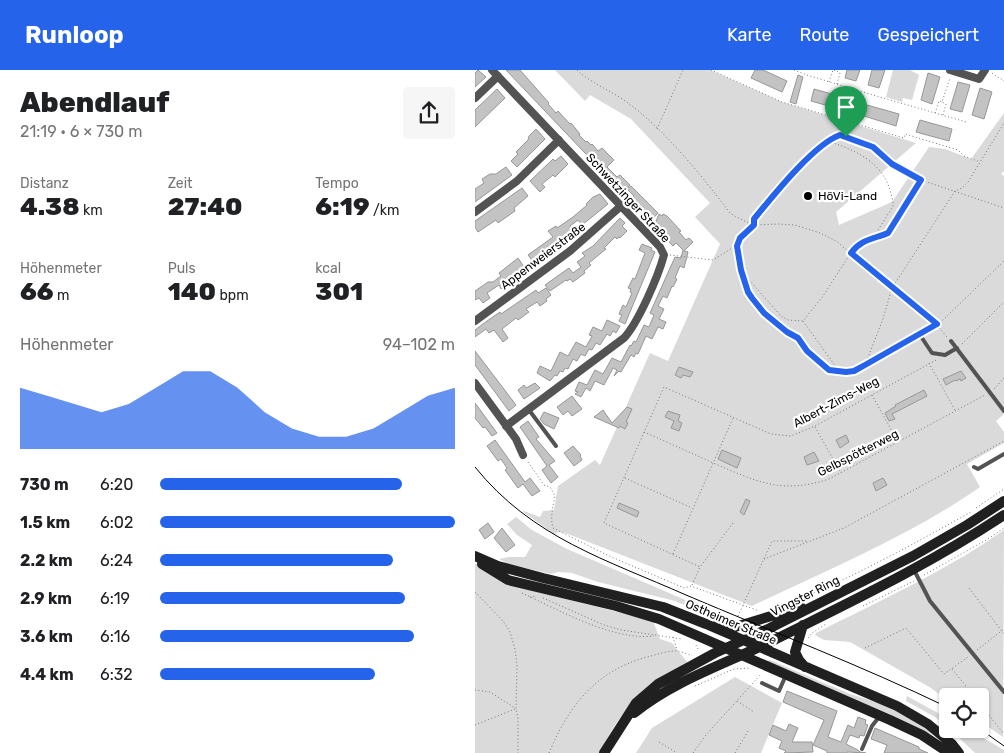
<!DOCTYPE html>
<html lang="de">
<head>
<meta charset="utf-8">
<style>
  body { margin:0; font-family:Rubik,sans-serif; background:#f6f6f6; color:#202124; height:100vh; display:flex; flex-direction:column; font-size:19px; white-space:nowrap }
  * { box-sizing:border-box; margin:0 }
  p { font-size:16px; color:#757577 }
  .icon { flex:none; width:28px; height:28px; fill:none; stroke:currentColor; stroke-width:2; stroke-linecap:round; stroke-linejoin:round }
  .map { position:relative; flex:1; overflow:hidden }
  .side { display:flex; flex-direction:column; background:#fff; width:475px }
  .side>* { flex:none }
  .fabs { position:absolute; left:464px; top:618px; display:grid; gap:10px }
  .fabs a { display:grid; place-items:center; width:50px; height:50px; border-radius:5px; background:#fff; box-shadow:0 1px 4px #0004; font-size:25px }
  .pin { position:absolute; display:grid; place-items:center; width:42px; height:42px; color:#fff; margin:-51px -21px; border-radius:50% 50% 50% 0; rotate:-45deg; box-shadow:0 0 5px #0007 }
  .pin .icon { rotate:45deg }
  .round { display:grid; place-items:center; flex:none; width:52px; height:52px; border-radius:5px; background:#f6f6f6 }
  .head { display:flex; align-items:center; justify-content:space-between; height:85px; padding:0 20px }
  h1 { font-size:28px; font-weight:800; line-height:38px }
  .metrics { display:grid; grid-template-columns:repeat(3,1fr); gap:8px; height:85px; padding:5px 20px }
  .metrics div { display:grid; align-content:center }
  .metrics b { font-size:25px; font-weight:800 }
  .metrics small { font-size:14px; font-weight:400 }
  .metrics p { font-size:14px }
  .chart { height:140px; padding:10px 20px }
  .chart p { display:flex; justify-content:space-between }
  .chart svg { width:100%; height:90px; margin-top:5px; fill:#2563eb; opacity:.7 }
  ul { padding:0 20px; list-style:none; font-size:16px }
  li { display:grid; grid-template-columns:80px 60px 1fr; align-items:center; height:38px }
  li i { height:12px; border-radius:6px; background:#2563eb }
  header { display:flex; align-items:center; gap:30px; box-sizing:border-box; height:70px; padding:0 25px; background:#2563eb; color:#fff }
  header strong { font-size:24px }
  nav { display:flex; gap:28px; margin-inline-start:auto; font-size:18px }
  main { display:flex; flex:1; min-height:0 }
  .map>svg:first-child { display:block }
  .green { fill:#dadada }
  .building { fill:#c3c3c3; stroke:#979797 }
  .lines { fill:none; stroke-linecap:round; stroke-linejoin:round }
  .path { stroke:#757575; stroke-width:1; stroke-dasharray:1 2.5; stroke-linecap:butt }
  .service { stroke:#535353; stroke-width:4 }
  .minor { stroke:#535353; stroke-width:8 }
  .secondary { stroke:#202020; stroke-width:10 }
  .tram { stroke:#000; stroke-width:1 }
  .route-casing { stroke:#fff; stroke-width:10 }
  .route { stroke:#2563eb; stroke-width:6 }
  .poi-dot { fill:#000; stroke:#fff; stroke-width:2 }
  .labels { text-anchor:middle; dominant-baseline:central; stroke-width:4.5; stroke-linejoin:round; paint-order:stroke }
  .poi-label { font-size:12px; fill:#000; stroke:#fff; text-anchor:start }
  .street-label { font-size:12px; fill:#000; stroke:#fff }
</style>
</head>
<body>
<header>
<strong>Runloop</strong>
<nav><a>Karte</a><a>Route</a><a>Gespeichert</a></nav>
</header>
<main>
<section class="side">
<div class="head"><div><h1>Abendlauf</h1><p>21:19 · 6 × 730 m</p></div><a class="round"><svg class="icon" aria-label="share" viewBox="0 0 24 24"><path d="M12 15V3M7 8l5-5 5 5M5 13v7h14v-7"/></svg></a></div>
<div class="metrics">
<div><p>Distanz</p><b>4.38<small> km</small></b></div>
<div><p>Zeit</p><b>27:40</b></div>
<div><p>Tempo</p><b>6:19<small> /km</small></b></div>
</div>
<div class="metrics">
<div><p>Höhenmeter</p><b>66<small> m</small></b></div>
<div><p>Puls</p><b>140<small> bpm</small></b></div>
<div><p>kcal</p><b>301</b></div>
</div>
<div class="chart"><p><span>Höhenmeter</span>94–102 m</p>
<svg viewBox="0 0 160 44" preserveAspectRatio="none"><path d="M0 44V14L10 18L20 22L30 26L40 22L50 14L60 6L70 6L80 14L90 26L100 34L110 38L120 38L130 34L140 26L150 18L160 14V44z"/></svg>
</div>
<ul>
<li><b>730 m</b>6:20<i style="width:82%"></i></li>
<li><b>1.5 km</b>6:02<i style="width:100%"></i></li>
<li><b>2.2 km</b>6:24<i style="width:79%"></i></li>
<li><b>2.9 km</b>6:19<i style="width:83%"></i></li>
<li><b>3.6 km</b>6:16<i style="width:86%"></i></li>
<li><b>4.4 km</b>6:32<i style="width:73%"></i></li>
</ul>
</section>
<div class="map">
<svg width="529" height="683" viewBox="0 0 529 683">
  <rect width="100%" height="100%" fill="#fff"/>
  <!-- green -->
  <path class="green" d="M80 0H235L307 32 441 73 361 142 364 155 417 132 454 77 470 79 496 89 529 43V101L526 104 529 106V344L521 351 529 362V373L492 394 505 417C435 466 354 499 277 536L93 464 84 462 79 464 48 442 49 441 65 447 68 441 79 440 83 416 120 390 125 395 175 283 193 291 245 174 220 147 235 133 156 49 115 25 110 31Z
    M418 0H435L444 5 437 30 428 28 427 32 411 27Z
    M41 447 57 460 92 479 243 544 237 547 200 531 123 512 97 503 83 502 76 504 33 494 24 489 34 487H50L57 475 42 465 32 454Z
    M529 460 528 667 505 651V626H472V630L456 618 375 572 349 570 340 565 341 563C404 531 471 501 529 460Z
    M0 493 13 503 39 516 178 551 185 569 197 573 212 592C170 619 147 635 125 683H0Z
    M295 590 375 624 405 633 446 654 461 666 291 592Z
    M260 607 307 633 286 683H161L177 658Z
    M432 626 472 648V657L460 647 431 631Z
    M475 659H493L529 680V683H500Z"/>
  <!-- building -->
  <path class="building" d="M3 0 11 7 0 17V3Z
    M31 0H45L74 33 73 34 81 43 83 41 95 54 96 53 105 64 104 65 111 72 112 71 116 75 117 74 123 81 127 78 139 90 132 97 142 107 145 105 155 115 147 122Z
    M280 0H288L312 11 307 22 276 8Z
    M372 0H385L381 11 370 8Z
    M397 0H410L404 18 393 15Z
    M453 3 465 7 457 34 446 30Z
    M323 5 328 7 321 34 315 32Z
    M483 12 495 15 487 42 475 39Z
    M505 18 517 22 509 49 497 45Z
    M22 19 30 28 0 57V40Z
    M339 19 371 28 368 40 336 31Z
    M392 35 424 44 421 56 389 46Z
    M445 50 477 59 474 71 441 62Z
    M61 59 70 69 42 97 36 91 43 84 41 82 53 70 54 66Z
    M86 86 93 94 80 107 78 105 67 114 70 117 65 122 55 111 78 89 80 91Z
    M31 97 37 105 0 132V119L9 113 7 109 15 104H21Z
    M156 116 183 143 175 152 155 130 159 126 152 119Z
    M47 118 53 126 39 138 40 141 23 153 21 150 3 162 0 157V151Z
    M125 124 133 134 107 155 103 150 95 156 99 163 59 193 53 185 78 167 73 161 81 156 82 158 98 147 112 135 111 134 118 127Z
    M184 144 187 146 188 144 192 146 206 161 204 162 211 170 214 168 218 172 209 181 213 182 209 198 205 196 200 208 202 209 198 217 197 216 192 228 188 226 183 236 189 239 184 249 191 252 188 259 183 257 177 269 171 266 163 284 161 283 159 287 156 285 146 302 144 301 139 306 142 300 138 298 129 315 120 311 115 321 111 318 106 327 100 324 103 322 100 321 104 312 112 315 120 300 128 304 137 288 146 292 155 275 156 276 159 271 161 272 169 255 174 257 179 245 175 243 200 187 206 188 208 180 201 173 198 176 179 156Z
    M145 148 150 153 147 156 152 161 145 168 144 167 142 169 140 167 129 178 131 179 114 193 116 195 109 201 110 203 98 212 95 209 92 211 91 210 75 221 70 215 94 198 98 203 106 197 102 192 110 186 107 183 118 176Z
    M167 174 177 178 176 180 180 182 150 254 144 251 147 245 144 244 148 235 151 237 157 223 155 222 156 219 153 218 158 208 160 209 170 183 164 180Z
    M43 188 51 200 26 219 24 215 12 223 15 228 8 233 4 228 0 230V221L13 212H18L26 206 24 203Z
    M71 218 76 225 71 229 72 231 65 236 62 232 51 239 54 242 43 250 41 248 27 259 33 268 28 272 19 260 14 263 11 259 0 267V260L12 251 25 242 26 244 61 220 63 223Z
    M132 250 145 256 141 263 138 261 135 266 132 264 125 275 121 273 117 280 114 279 110 286 106 284 102 291 98 289 93 299 90 298 88 302 85 301 82 306 80 305 75 311 62 303 65 296 76 301 85 282 93 286 101 272 111 277 117 266 114 265 118 257 127 261Z
    M0 281 41 335 34 341 0 295Z
    M204 297 218 302 215 307 208 305 206 308 200 305Z
    M486 301 491 308 486 311 485 309 481 311 480 310 471 315 468 309Z
    M60 313 65 318 49 329 43 320 49 315 51 318Z
    M449 320 452 326 417 344 420 349 414 351 410 343 421 336 420 335Z
    M97 326 107 339 97 346 93 341 88 345 82 337Z
    M0 333 22 363 17 366 10 357 8 358 0 348Z
    M152 337 157 339 151 352 153 353 150 359 145 356 144 358 119 347 128 340 137 353Z
    M193 341 205 345 203 351 207 353 204 361 196 358 199 351 190 347Z
    M69 342 84 348 79 359 69 354 65 349Z
    M53 351 64 367 61 369 80 391 74 395 83 407 76 413 67 400 72 396 45 357Z
    M371 365 374 372 365 378 361 370Z
    M20 370 50 412 55 408 65 421 57 426 48 414 43 418 30 400 32 398 26 389 23 391 12 376Z
    M98 376 106 385 105 386 107 390 99 396 89 383Z
    M247 380 266 388 262 398 243 389Z
    M339 382 344 391 332 395 329 387Z
    M408 408 412 415 401 421 398 413Z
    M271 429 275 431 269 445 265 442Z
    M144 433 163 441 164 442 162 447 142 438Z
    M13 453 19 462 10 469 4 460Z
    M27 458 40 475 31 482 19 468Z
    M312 621 362 641 353 667 366 672 373 655 379 658 383 647 391 650 390 654 393 655 389 666 385 665 384 668 375 665 371 674 383 680 385 682 391 683 372 682V683H352V681L338 675 349 650 308 632Z
    M314 654 323 658 317 672H337L338 682 309 683 311 681 304 678 307 671 294 665 298 655 311 661Z
    M400 658 444 677V679L453 683H409L412 675 396 669Z"/>
  <g class="lines">
    <!-- path -->
    <path class="path" d="M102 0C117 14 137 21 153 33 190 60 227 106 255 143L261 147 278 155
      M236 0 307 32 429 68 430 64 483 80 489 86 505 92
      M319 0 332 5 381 20 491 52
      M517 3 529 11
      M354 12 358 0 361 1
      M362 14 365 3 362 1V0
      M460 43 464 31 467 32
      M468 45 471 34 467 32 475 8
      M182 59 208 0
      M371 66 376 50
      M353 71C379 80 404 90 414 117 416 123 418 130 418 136L400 165
      M279 154V149C298 127 339 74 365 65L398 77 417 94 446 110 529 138
      M262 175C262 209 279 236 305 257 311 262 319 264 324 269 335 281 346 301 364 302 383 303 422 278 440 268
      M195 185 238 190 262 175 265 168 279 155 304 154 320 155 345 163 361 171 461 254 472 267
      M267 202 306 246 313 250 328 251 348 226 379 178C385 173 391 170 398 167 406 164 411 166 417 159L445 111
      M328 251 359 294 362 302
      M450 262 468 250 529 191
      M487 274 529 232
      M454 293 480 340
      M390 295 408 249 417 218 480 121 487 118 493 112 529 53
      M519 319 529 308
      M397 325 423 372
      M340 357 366 403
      M169 362C192 372 214 382 236 392 280 411 306 425 354 409L510 325
      M53 392 69 415 75 417 80 426C78 437 75 447 78 458L132 485 209 518 216 516 284 541
      M150 408 217 438
      M501 438 529 419
      M258 453 225 497 129 453 189 317 296 364 316 366 340 356 463 289
      M198 484 258 348
      M289 489 369 458 529 371
      M449 505 513 469 529 458
      M217 515 225 497
      M494 518 529 564
      M0 522 28 551 35 562 40 579 42 595 41 639 43 647V683
      M47 523C84 540 138 571 179 566
      M55 527 62 526
      M68 528 129 555 146 560 207 569
      M326 528C385 504 440 473 496 442
      M388 536 439 511
      M263 546 297 471H333
      M198 567 202 580
      M333 568 337 563 351 554
      M221 575 224 581
      M390 578 431 558 469 604 493 587
      M502 580 529 559
      M477 599 499 626
      M220 616 259 599 275 598
      M0 620 15 622 40 638
      M262 631 279 642
      M505 634 529 664
      M0 655 40 639
      M184 672 202 683
      M74 683C94 635 121 601 172 587 181 585 194 580 203 581 207 582 213 584 217 586
      M218 683 231 665 286 604
      M260 683 273 661"/>
    <!-- service -->
    <path class="service" d="M445 265 457 283 470 285 482 278
      M476 271 529 341
      M54 340 81 376
      M499 397 503 399 529 384
      M439 500 455 531 529 622
      M287 613 304 621 311 605
      M387 679 397 656 404 647"/>
    <!-- minor -->
    <path class="minor" d="M17 0 185 177 189 185C183 207 163 253 149 268L31 356
      M475 0 504 9 510 0
      M0 28 23 6
      M0 142 42 111 84 70
      M0 251 95 181 146 136
      M0 313 41 369 48 385"/>
    <!-- secondary -->
    <path class="secondary" d="M0 486 23 496 68 508 188 537 231 554 422 636 453 654 477 674 484 683
      M7 494 33 510 141 536 184 549 415 650 447 665 474 683
      M328 555 320 582 324 590 330 597
      M241 556 260 557 326 537
      M159 643C199 611 247 595 293 573 373 533 454 495 529 445
      M129 683 161 633 183 614 240 583 295 558 438 486 492 455 529 431"/>
    <!-- tram -->
    <path class="tram" d="M0 397C57 468 132 490 211 525 298 562 387 596 472 637
      M505 659 529 676"/>
  </g>
  <g class="lines">
    <defs>
      <path id="route" d="M365 65 398 77 417 94 446 110 413 163C399 169 386 169 376 183L462 254 390 295 379 301 371 302 354 300 332 281 323 268 312 262 289 243 277 228 273 222 266 200 262 176 265 168 279 155V149C297 127 339 74 365 65Z"/>
    </defs>
    <!-- route casing -->
    <use href="#route" class="route-casing"/>
    <!-- route -->
    <use href="#route" class="route"/>
  </g>
  <!-- markers -->
  <circle class="poi-dot" cx="333" cy="126" r="5"/>
  <g class="labels">
    <!-- poi labels -->
    <g class="poi-label">
      <text x="343" y="126">HöVi-Land</text>
    </g>
    <!-- street labels -->
    <g class="street-label">
      <text transform="translate(153 128) rotate(47)">Schwetzinger Straße</text>
      <text transform="translate(68 186) rotate(-37)">Appenweierstraße</text>
      <text transform="translate(361 332) rotate(-28)">Albert-Zims-Weg</text>
      <text transform="translate(383 383) rotate(-27)">Gelbspötterweg</text>
      <text transform="translate(330 526) rotate(-27)">Vingster Ring</text>
      <text transform="translate(256 552) rotate(23)">Ostheimer Straße</text>
    </g>
  </g>
</svg>
<div class="fabs">
<a><svg class="icon" aria-label="locate" viewBox="0 0 24 24"><circle cx="12" cy="12" r="6"/><path d="M12 2v4M12 18v4M2 12h4M18 12h4"/></svg></a>
</div>
<div class="pin" style="left:371px;top:67px;background:#1e9e55"><svg class="icon" aria-label="arrive" viewBox="0 0 24 24"><path d="M6 21V4h12l-3 4 3 4H6"/></svg></div>
</div>
</main>
</body>
</html>
